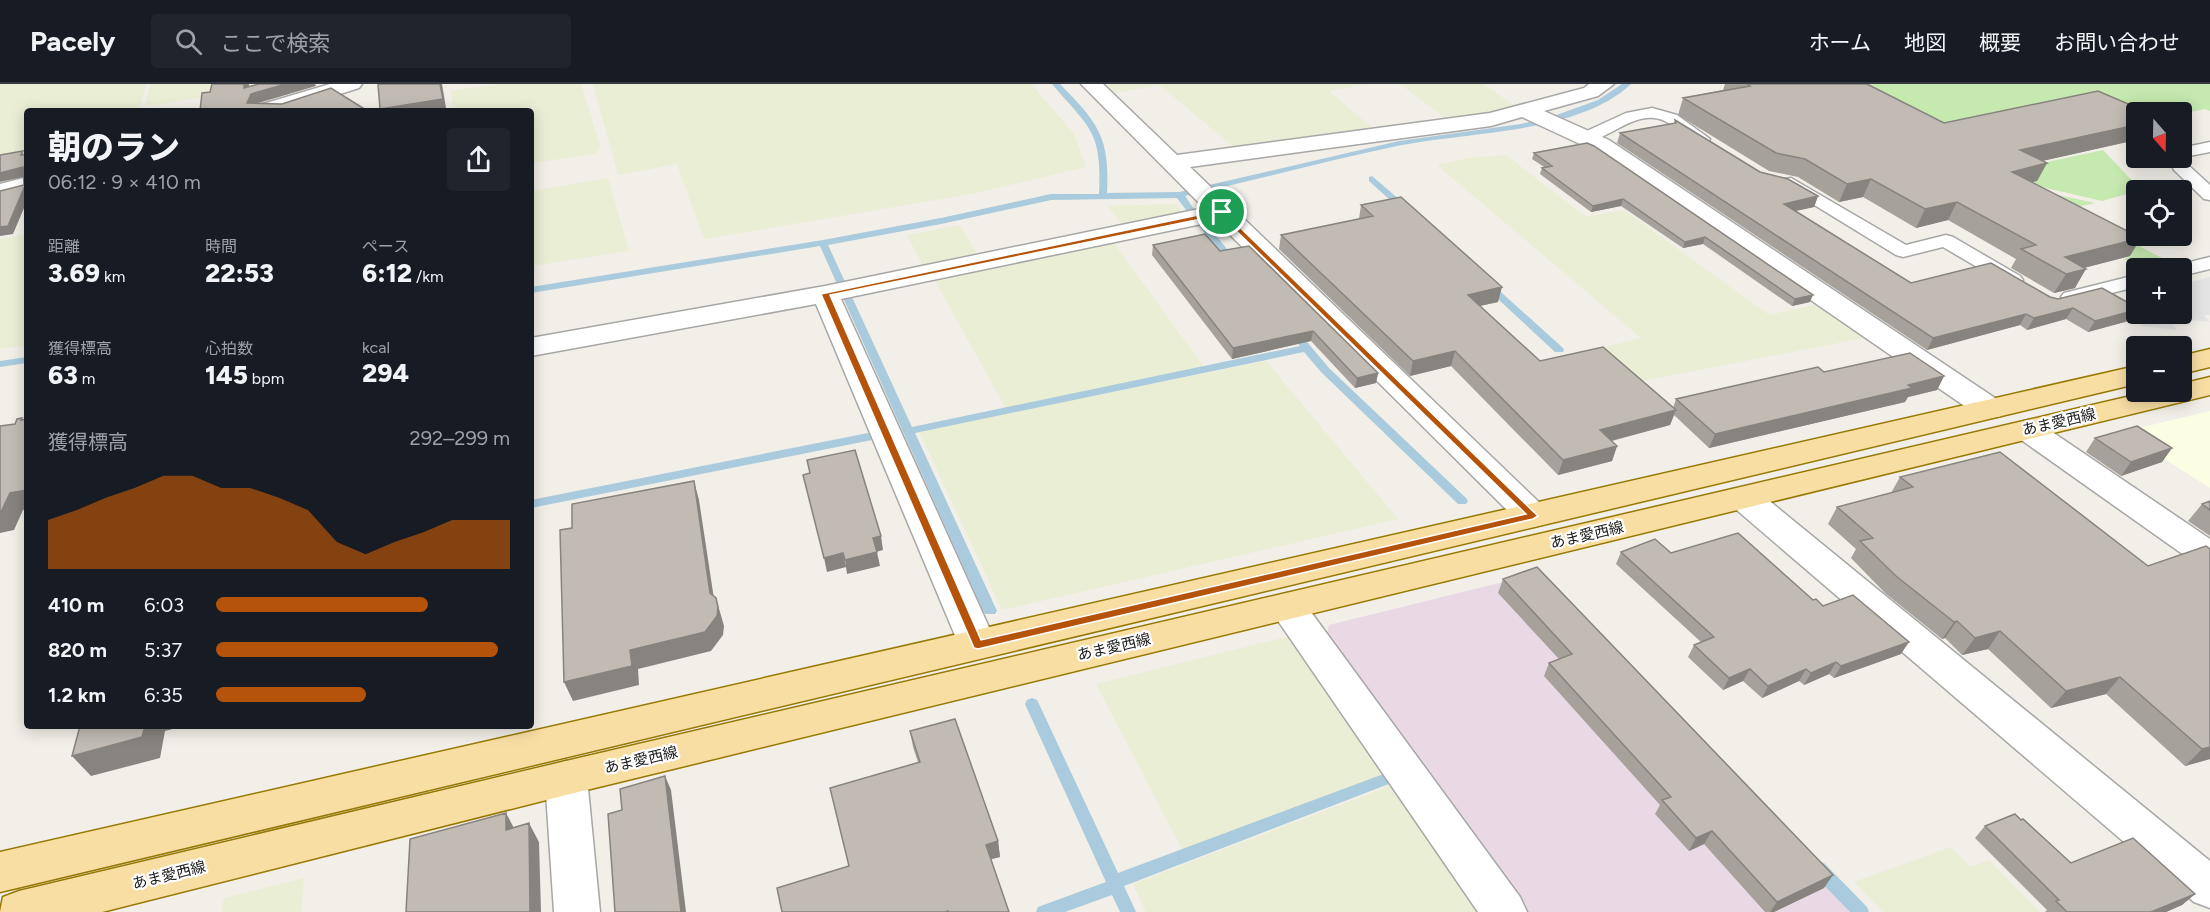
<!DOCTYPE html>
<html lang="ja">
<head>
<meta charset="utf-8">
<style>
  body { margin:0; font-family:Figtree,"Noto Sans JP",sans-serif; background:#20242c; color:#f1f3f6; height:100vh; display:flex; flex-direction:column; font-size:22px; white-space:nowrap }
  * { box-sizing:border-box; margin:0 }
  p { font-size:20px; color:#9ea1a6 }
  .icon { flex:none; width:33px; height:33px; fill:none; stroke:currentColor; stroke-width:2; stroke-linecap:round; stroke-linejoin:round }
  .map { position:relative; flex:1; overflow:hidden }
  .side { position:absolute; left:24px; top:24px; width:510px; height:621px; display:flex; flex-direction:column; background:#171b24; border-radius:6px; box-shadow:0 3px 15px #0003 }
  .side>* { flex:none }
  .needle { width:39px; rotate:160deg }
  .fabs { position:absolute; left:2126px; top:18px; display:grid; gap:12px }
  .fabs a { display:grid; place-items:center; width:66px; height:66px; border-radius:6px; background:#171b24; box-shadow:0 3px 15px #0003; font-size:30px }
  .pin { position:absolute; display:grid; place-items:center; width:51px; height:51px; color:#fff; margin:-26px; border:3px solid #fff; border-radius:50%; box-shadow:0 2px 6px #0007 }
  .round { display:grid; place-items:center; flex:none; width:63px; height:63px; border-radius:6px; background:#20242c }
  .headline { display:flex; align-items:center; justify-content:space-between; height:102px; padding:0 24px }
  h1 { font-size:33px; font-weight:800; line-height:45px }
  .figures { display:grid; grid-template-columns:repeat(3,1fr); gap:9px; height:102px; padding:6px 24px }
  .figures div { display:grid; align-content:center }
  .figures b { font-size:26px; font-weight:800 }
  .figures small { font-size:16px; font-weight:400 }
  .figures p { font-size:16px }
  .chart { height:168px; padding:12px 24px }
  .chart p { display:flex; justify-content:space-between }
  .chart svg { width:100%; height:108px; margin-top:6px; fill:#b45309; opacity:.7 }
  ul { padding:0 24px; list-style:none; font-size:20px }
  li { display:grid; grid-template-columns:96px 72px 1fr; align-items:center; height:45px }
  li i { height:15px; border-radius:8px; background:#b45309 }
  header { display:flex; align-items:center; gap:36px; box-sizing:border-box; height:84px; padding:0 30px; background:#171b24; border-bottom:2px solid #363941 }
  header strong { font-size:28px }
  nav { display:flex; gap:33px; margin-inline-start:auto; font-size:21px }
  .search { width:420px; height:54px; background:#20242c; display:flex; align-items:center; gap:15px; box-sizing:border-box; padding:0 21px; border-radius:6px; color:#9ea1a6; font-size:22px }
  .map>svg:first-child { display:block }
  .industrial { fill:#e9d9e5 }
  .education { fill:#fbfee3 }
  .farmland { fill:#e9eed4 }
  .grass { fill:#c5e9af }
  .parking { fill:#e4e4e4 }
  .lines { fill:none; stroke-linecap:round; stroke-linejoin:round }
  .stream { fill:#a9cbdd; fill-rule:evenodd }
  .lane-casing { stroke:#a7a7a7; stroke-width:3 }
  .street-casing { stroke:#a7a7a7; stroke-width:3 }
  .primary-casing { stroke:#987804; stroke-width:3 }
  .lane { fill:#fff; fill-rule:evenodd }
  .street { fill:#fff; fill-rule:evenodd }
  .primary { fill:#f9dea4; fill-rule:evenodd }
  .wall { fill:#a6a19b }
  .shaded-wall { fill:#87837e }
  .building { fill:#c1bbb4; stroke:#87837e; stroke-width:1.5 }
  .route { fill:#b45309; stroke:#fff; stroke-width:1.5; fill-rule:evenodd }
  .labels { text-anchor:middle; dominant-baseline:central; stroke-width:4.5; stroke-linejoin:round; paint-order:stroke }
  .street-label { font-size:15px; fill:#202020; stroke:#fff }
</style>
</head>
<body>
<header>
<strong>Pacely</strong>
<div class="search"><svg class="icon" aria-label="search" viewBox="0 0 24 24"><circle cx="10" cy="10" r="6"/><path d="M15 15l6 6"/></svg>ここで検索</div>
<nav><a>ホーム</a><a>地図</a><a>概要</a><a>お問い合わせ</a></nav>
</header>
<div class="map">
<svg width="2210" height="828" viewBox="0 0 2210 828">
  <rect width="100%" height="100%" fill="#f1efe7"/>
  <!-- industrial -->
  <path class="industrial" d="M1531 491 1854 828H1514L1325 559 1329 541Z"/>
  <!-- education -->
  <path class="education" d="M2210 327V404L2122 348Z"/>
  <!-- farmland -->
  <path class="farmland" d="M0 0H146L139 27H27V73L0 77Z
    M150 0H295L145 22Z
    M497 0H581L600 62 596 70 531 79V27H448L453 26 451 7Z
    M593 0H1031L1074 50 1086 83 971 110 704 155 677 80 618 91Z
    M1107 0H1368L1329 7 1376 47 1236 65 1160 1 1115 9Z
    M1400 0H1483L1516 23 1449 37Z
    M1506 71 1586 133 1624 126 1769 231 1826 218 1874 252 1627 300 1590 267 1641 254 1437 81 1468 74Z
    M608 94 629 167 531 182V107Z
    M1176 120 1184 130 1124 142 1108 122Z
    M960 141 978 172 924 183 907 151Z
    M27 150V261L0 265V155Z
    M1110 154 1204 283 1006 325 932 191Z
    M1266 277 1398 435 1002 526 919 347Z
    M1294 551 1390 690 1183 767 1096 600Z
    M1398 699 1487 828H1146L1133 800Z
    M1951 763 1970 783 1989 776 2040 828H1883L1854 798Z
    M304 794 301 828H221L224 814Z"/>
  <!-- grass -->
  <path class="grass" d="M1830 0H2210V27L2205 25 2181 30 2136 28 1934 55Z
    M2103 66 2141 106 2102 117 2029 100 2038 97 2014 85Z
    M2049 109 2095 119 2068 125 2162 174 2136 181 2124 175 2131 172 2091 151Z"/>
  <!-- parking -->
  <path class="parking" d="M2210 193V231H2204L2210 238 2187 236 2191 241 2173 240 2177 246 2142 242 2125 216 2136 213V230H2181V201Z"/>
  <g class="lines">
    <!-- stream -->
    <path class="stream" d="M1052 0H1060C1098 39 1110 53 1107 109L1179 108 1399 57 1521 40 1551 33 1598 16 1622 0H1631C1577 51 1466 47 1397 62 1326 77 1255 96 1185 112L1196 128 1192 131 1189 130 1177 114 1051 116 941 140 828 161 912 343 1300 262 1298 260 1303 257 1307 258 1329 284 1466 414 1468 417 1466 420H1458L1321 288 1304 268 915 349 997 527 995 530H985L983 527 820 162 531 209V203L823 156 941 134 1051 110H1099C1102 46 1090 45 1052 0Z
      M1372 92 1408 123V127H1402L1369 97V93Z
      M1201 136 1204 137 1236 176V180H1230L1198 141V137Z
      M1489 199 1492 200 1563 264 1564 266 1563 268H1555L1486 204 1484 202Z
      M27 273V279L0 283V277Z
      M868 349 872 350 874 353 872 356 531 424V416Z
      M1032 614 1037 616 1039 620 1118 789 1389 688 1394 690 1397 694 1394 698 1124 802 1136 828H1120L1112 811 1065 828H1036L1038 823 1106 798 1025 620 1027 616Z
      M1818 777 1824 779 1867 823 1869 828H1850L1812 789 1810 784 1812 779Z"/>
    <defs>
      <path id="lane" d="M1652 24 1677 31 1710 55 1708 58C1688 63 1674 35 1654 34 1627 31 1600 63 1578 57L1576 54 1578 51 1626 29Z
        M2210 58V68L2184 73 2187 80 2210 101V116L2204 115 2174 86 2168 74H2181V64Z
        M1791 94 1906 161 1946 151 1953 153 2020 192 2023 196 2020 200H2006L1943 163 1903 173 1896 171 1785 103 1782 99 1785 95Z
        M2210 173V185L2181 192V184H2173L2174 182Z
        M2136 191V203L2071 219 2064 217 2061 213 2064 209Z"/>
      <path id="street" d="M330 0H362L359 4 286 27H253L256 22Z
        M1081 0H1103L1177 71 1490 29 1584 4 1589 0H1614L1598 12 1544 27 1609 56 2001 318 2005 325 2001 332 1990 334 1979 332 1593 66 1522 33 1491 42 1190 83 1545 424 1550 432 1545 440 1533 443 1521 440 1216 137 841 215 997 561 991 571 978 575 965 571 959 561 816 220 531 272V254L825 202 1204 124Z
        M27 93V108L0 115V100Z
        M2028 336 2039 339 2210 455V484L2198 481 2017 353 2013 346 2017 339Z
        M1744 403 1756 406 2210 777V824L2194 818 1732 422 1728 414 1732 406Z
        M1287 509 1300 513 1520 813 1527 828H1478L1274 531 1269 522 1274 513Z
        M566 677 581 682 587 694 600 828H554L545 694 551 682Z"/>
      <path id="primary" d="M2210 265V283L2181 290V272Z
        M2136 282V300L0 808V768Z
        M2210 293V311L566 711 102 828H0L3 813 19 807 566 677 2148 308H2181V300Z"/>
    </defs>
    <!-- lane casing -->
    <use href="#lane" class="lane-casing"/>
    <!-- street casing -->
    <use href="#street" class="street-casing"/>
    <!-- primary casing -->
    <use href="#primary" class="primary-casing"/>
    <!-- lane -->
    <use href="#lane" class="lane"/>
    <!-- street -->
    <use href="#street" class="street"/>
    <!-- primary -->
    <use href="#primary" class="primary"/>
  </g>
  <!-- wall -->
  <path class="wall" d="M1725 0H1867L1944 39 2136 28V56L2042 77 2047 79 2037 97 2032 98 2130 172 2084 184 2075 204 2054 209 2011 184 2016 175 1948 136 1916 144 1863 113 1839 118 1798 93 1769 87 1678 31 1683 14 1723 6Z
    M1675 36 1760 88 1818 112 1814 123 1796 127 1911 199 2050 213 2132 236 2088 248 2066 235 2027 246 2020 241 1927 266 1617 59 1620 49 1674 39Z
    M1587 59 1810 218 1792 222 1703 160 1683 164 1621 122 1591 128 1540 90 1542 84 1544 83 1532 75 1534 69Z
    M1361 121 1498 218 1480 222 1540 277 1673 324 1676 315 1824 288 1944 292 1937 306 1908 313 1905 318 1709 364 1674 331 1670 341 1612 357 1617 362 1612 377 1558 391 1451 282 1410 292 1279 165 1281 151 1359 135Z
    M1153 161 1220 167 1378 289 1376 299 1355 304 1311 257 1232 275 1152 171Z
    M2095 354 2172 364 2162 378 2121 392 2086 368Z
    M2000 368 2210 675 2185 682 2106 610 2051 624 1988 565 1962 571 1945 554 1942 555 1885 509 1851 474 1856 465 1828 440 1837 423 1891 409 1900 393Z
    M2210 417V452L2188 437 2202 420Z
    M1621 468 1671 469 1813 516 1901 570 1834 594 1829 590 1804 601 1799 597 1762 614 1743 597 1723 606 1688 573 1694 561 1701 558 1616 480Z
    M1503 495 1824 804 1774 828H1765L1704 760 1689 767 1655 730 1660 721 1544 592 1549 579 1559 575 1498 509Z
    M910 647 998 757 1000 773 991 775 849 782 918 678 913 663Z
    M1985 742 2071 779 2195 810 2182 821 2166 828H2045L2047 826 1975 754Z"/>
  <!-- shaded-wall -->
  <path class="shaded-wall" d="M244 0H249L248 14 244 4Z
    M286 0H315L316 2 255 20 247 19 251 10Z
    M440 0H442L446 24 430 27H381L380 25Z
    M2136 41V56L2011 84 2020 66Z
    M2047 79 2037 97 2002 105 2012 88Z
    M23 83 27 92 0 98V89Z
    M1871 95 1863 113 1839 118 1847 100Z
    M27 97V117L13 150 0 152V143Z
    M1818 112 1814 123 1780 130 1784 120Z
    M1623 115 1621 122 1591 128 1593 122Z
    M1957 118 1948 136 1916 144 1925 125Z
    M1705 153 1703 160 1683 164 1685 158Z
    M2141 154 2130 172 2064 189 2065 173Z
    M2086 185 2075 204 2054 209 2066 190Z
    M1502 203 1498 218 1465 225 1468 211Z
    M1813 211 1810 218 1792 222 1795 215Z
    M2073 224 2066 235 2027 246 2034 234Z
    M2136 226V229L2132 236 2088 248 2095 237Z
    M2026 230 2020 241 1927 266 1933 254Z
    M1313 247 1311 257 1232 275 1233 264Z
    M1455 267 1451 282 1410 292 1413 277Z
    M1378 289 1376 299 1355 304 1357 294Z
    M1944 292 1937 306 1908 313 1905 318 1709 364 1715 350Z
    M1676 326 1670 341 1595 361 1600 346Z
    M1617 362 1612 377 1558 391 1563 376Z
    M2172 364 2162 378 2121 392 2131 378Z
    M694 397 699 416 716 528 710 509Z
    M27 406V425L23 426 14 446 0 449V430L10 409Z
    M881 452 883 466 876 468 873 454Z
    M877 468 880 482 847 490 845 476Z
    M843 469 846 483 827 488 824 474Z
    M716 514 724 542 723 551 711 567 638 585 639 601 573 617 564 598 630 566Z
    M1957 537 1945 554 1942 555 1954 538Z
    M2000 547 1988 565 1962 571 1975 554Z
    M1909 558 1901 570 1834 594 1841 582Z
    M1836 578 1829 590 1804 601 1811 589Z
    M1750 585 1743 597 1723 606 1729 594Z
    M1806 585 1799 597 1762 614 1768 602Z
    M2120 593 2106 610 2051 624 2066 607Z
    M145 642H184L165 647 160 674 91 692 72 672Z
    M2210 663V675L2185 682 2202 665Z
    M665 692 671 706 686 828H681Z
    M506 729 516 748 506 746Z
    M529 739 539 758 541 828H530Z
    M1712 747 1704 760 1689 767 1696 754Z
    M998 757 1000 773 988 776 986 761Z
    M1833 791 1824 804 1774 828H1770L1777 818Z
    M2195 810 2182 821 2166 828H2151Z"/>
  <!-- building -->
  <path class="building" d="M212 0H244V4L259 0H286L251 10 247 19 282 20 331 4 366 26 361 27H200L202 9 210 8Z
    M378 0H440L443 15 380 25Z
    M1747 0H1867L1944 39 2098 7 2147 28H2136V41L2020 66 2047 79 2012 88 2141 154 2065 173 2086 185 2066 190 2021 165 2036 161 1957 118 1925 125 1871 95 1847 100 1805 75 1776 69 1683 14 1750 2Z
    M1675 36 1760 88 1788 95 1818 112 1784 120 1911 199 1991 179 2050 213 2058 215 2102 204 2136 223V226L2095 237 2073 224 2034 234 2026 230 1933 254 1620 49 1676 39Z
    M1587 59 1594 62 1813 211 1795 215 1705 153 1685 158 1623 115 1593 122 1542 84 1552 82 1534 69Z
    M23 67 21 71 27 70V97L8 142 0 143V107L24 101 23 83 0 89V71Z
    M1401 113 1502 203 1468 211 1540 277 1603 263 1676 326 1600 346 1617 362 1563 376 1455 267 1413 277 1281 151 1373 132 1361 121Z
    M1205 150 1220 167 1249 162 1378 289 1357 294 1313 247 1233 264 1153 161Z
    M1910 269 1944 292 1908 301 1912 304 1715 350 1676 315 1818 283 1824 288Z
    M22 334 21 336 27 335V406L10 409 0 430V342L15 340 17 335Z
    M2137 342 2172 364 2131 378 2095 354Z
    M855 366 881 452 873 454 877 468 845 476 843 469 824 474 803 391 810 389 807 376Z
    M2000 368 2148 482 2206 462 2210 465V663L2202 665 2120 593 2066 607 2000 547 1975 554 1957 537 1954 538 1896 492 1860 457 1873 454 1837 423 1913 403 1900 393Z
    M694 397 710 509 716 514 718 523 717 532 705 548 630 566 632 582 564 598 560 446 572 444V420Z
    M2210 417V426L2202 420Z
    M1738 449 1813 516 1816 515 1823 522 1853 511 1909 558 1841 582 1836 578 1811 589 1806 585 1768 602 1750 585 1729 594 1694 561 1714 553 1621 468 1655 455 1671 469Z
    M1537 483 1833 791 1777 818 1712 747 1696 754 1662 716 1671 713 1549 579 1572 570 1503 495Z
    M955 635 998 757 986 761 1009 828H948V827L945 828H782L777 804 849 782 830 704 920 678 910 647Z
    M80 642H145L142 653 72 672Z
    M665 692 681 828H615L608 730 622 726 620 705Z
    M506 729V746L529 739 530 828H406L410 755Z
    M2015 730 2021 736 2023 735 2071 779 2133 754 2195 810 2151 828H2067L2056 817 2059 816 1985 742Z"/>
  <!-- route -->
  <path class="route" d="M1222 126 1538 432 1533 435 978 565 974 564 821 210ZM1220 131 1526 430 981 556 830 211Z"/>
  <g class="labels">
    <!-- street labels -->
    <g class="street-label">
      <text transform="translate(2059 338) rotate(-13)">あま愛西線</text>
      <text transform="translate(1587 451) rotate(-13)">あま愛西線</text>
      <text transform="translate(1114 563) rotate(-13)">あま愛西線</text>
      <text transform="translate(641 676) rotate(-13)">あま愛西線</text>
      <text transform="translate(169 791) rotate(-14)">あま愛西線</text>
    </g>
  </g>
</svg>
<div class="fabs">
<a><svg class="needle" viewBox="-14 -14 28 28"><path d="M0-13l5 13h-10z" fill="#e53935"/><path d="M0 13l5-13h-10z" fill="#9ea1a6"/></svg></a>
<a><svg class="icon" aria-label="locate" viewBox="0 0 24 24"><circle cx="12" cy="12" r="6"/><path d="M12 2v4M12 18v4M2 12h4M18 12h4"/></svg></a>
<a>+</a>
<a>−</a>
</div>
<div class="pin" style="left:1222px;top:128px;background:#1e9e55"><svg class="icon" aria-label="arrive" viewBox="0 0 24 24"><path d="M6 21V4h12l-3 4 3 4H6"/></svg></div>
<section class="side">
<div class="headline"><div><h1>朝のラン</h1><p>06:12 · 9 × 410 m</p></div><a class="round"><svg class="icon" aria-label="share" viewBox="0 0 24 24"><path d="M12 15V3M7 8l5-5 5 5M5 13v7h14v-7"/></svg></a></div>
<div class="figures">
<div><p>距離</p><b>3.69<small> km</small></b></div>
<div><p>時間</p><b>22:53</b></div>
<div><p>ペース</p><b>6:12<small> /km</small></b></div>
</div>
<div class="figures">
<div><p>獲得標高</p><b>63<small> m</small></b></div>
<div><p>心拍数</p><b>145<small> bpm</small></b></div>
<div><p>kcal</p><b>294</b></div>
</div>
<div class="chart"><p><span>獲得標高</span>292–299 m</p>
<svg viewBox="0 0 160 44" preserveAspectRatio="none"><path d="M0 44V24L10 20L20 15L30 11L40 6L50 6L60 11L70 11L80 15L90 20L100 33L110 38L120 33L130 29L140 24L150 24L160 24V44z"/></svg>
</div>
<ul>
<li><b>410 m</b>6:03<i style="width:72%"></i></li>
<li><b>820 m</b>5:37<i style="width:96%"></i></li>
<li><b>1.2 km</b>6:35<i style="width:51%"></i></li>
</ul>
</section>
</div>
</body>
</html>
